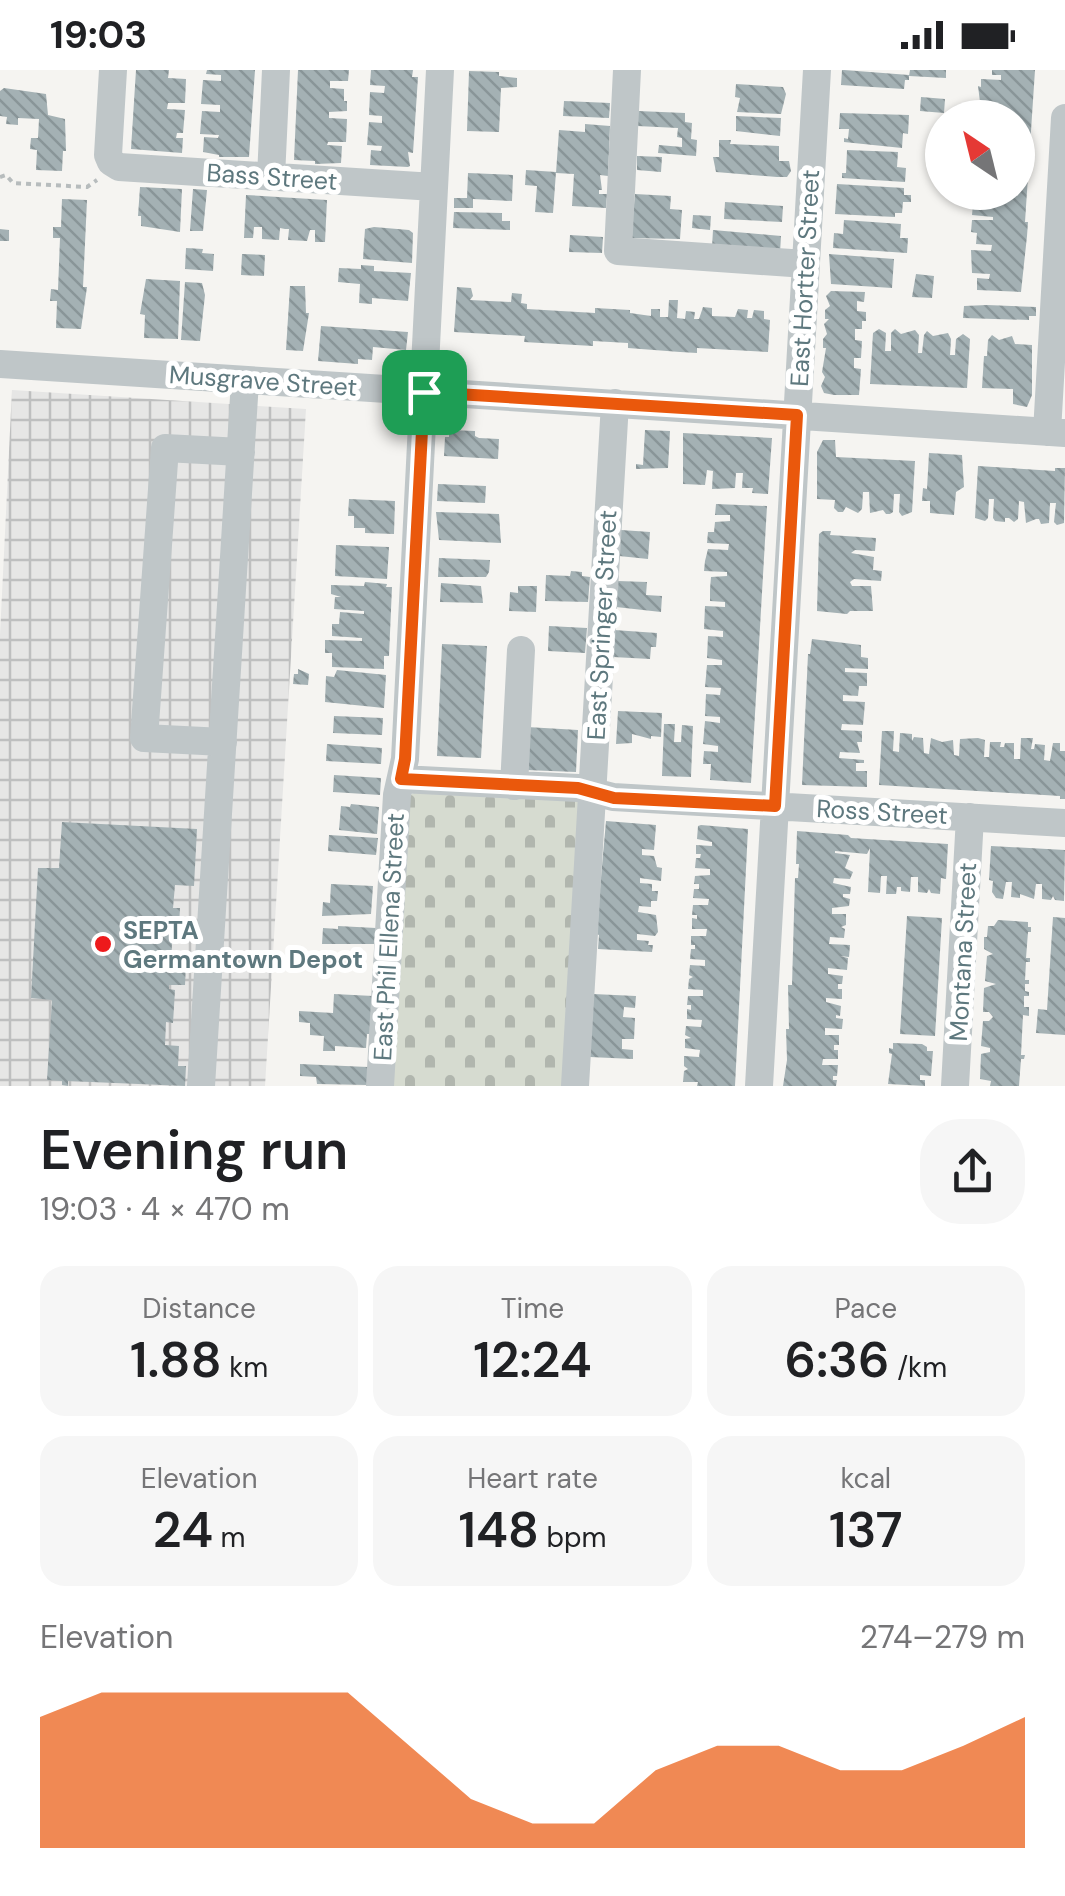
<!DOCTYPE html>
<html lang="en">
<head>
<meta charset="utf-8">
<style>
  body { margin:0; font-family:"DM Sans",sans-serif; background:#f6f6f6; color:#202124; height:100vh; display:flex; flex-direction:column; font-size:38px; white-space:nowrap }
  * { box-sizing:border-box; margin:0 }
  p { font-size:32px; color:#757577 }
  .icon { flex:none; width:55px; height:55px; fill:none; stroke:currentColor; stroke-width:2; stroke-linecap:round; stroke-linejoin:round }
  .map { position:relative; height:1016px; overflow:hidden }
  .sheet { display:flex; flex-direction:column; background:#fff; flex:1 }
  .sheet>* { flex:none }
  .needle { width:65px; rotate:325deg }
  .buttons { position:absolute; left:925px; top:30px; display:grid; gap:20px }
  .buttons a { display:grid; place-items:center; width:110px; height:110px; border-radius:50%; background:#fff; box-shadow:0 2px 8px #0004; font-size:50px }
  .pin { position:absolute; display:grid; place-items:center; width:85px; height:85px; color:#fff; margin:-42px; border-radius:20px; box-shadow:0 5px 15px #0006 }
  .round { display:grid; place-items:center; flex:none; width:105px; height:105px; border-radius:40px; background:#f6f6f6 }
  .overview { display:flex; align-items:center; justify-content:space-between; height:170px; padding:0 40px }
  h1 { font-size:55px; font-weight:600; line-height:75px }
  .metrics { display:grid; grid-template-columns:repeat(3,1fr); gap:15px; height:170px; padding:10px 40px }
  .metrics div { display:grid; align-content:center; border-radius:25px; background:#f6f6f6; text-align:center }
  .metrics b { font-size:50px; font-weight:600 }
  .metrics small { font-size:28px; font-weight:400 }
  .metrics p { font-size:28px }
  .chart { height:280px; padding:20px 40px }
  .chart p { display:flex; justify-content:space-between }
  .chart svg { width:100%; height:180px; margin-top:10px; fill:#ea580c; opacity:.7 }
  .status { display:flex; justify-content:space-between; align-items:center; height:70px; padding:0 50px; background:#fff; direction:ltr }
  .status svg { height:28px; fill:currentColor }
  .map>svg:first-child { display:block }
  .industrial { fill:url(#industrial-grid) }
  .cemetery { fill:url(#cemetery-stones) }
  .building { fill:url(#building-back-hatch) }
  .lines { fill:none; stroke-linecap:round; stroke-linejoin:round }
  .path { stroke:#b7bcbd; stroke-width:4; stroke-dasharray:5 5; stroke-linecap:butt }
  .minor { stroke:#bfc6c8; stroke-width:28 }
  .route-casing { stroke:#fff; stroke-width:20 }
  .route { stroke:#ea580c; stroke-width:12 }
  .poi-dot { fill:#ed1a1c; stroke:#fff; stroke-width:4 }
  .labels { text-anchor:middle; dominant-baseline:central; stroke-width:10; stroke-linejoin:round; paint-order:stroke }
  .street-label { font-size:25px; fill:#5e787e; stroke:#fff }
  .poi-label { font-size:25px; font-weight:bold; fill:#5e787e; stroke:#fff; text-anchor:start }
</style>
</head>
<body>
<div class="status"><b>19:03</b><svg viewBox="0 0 49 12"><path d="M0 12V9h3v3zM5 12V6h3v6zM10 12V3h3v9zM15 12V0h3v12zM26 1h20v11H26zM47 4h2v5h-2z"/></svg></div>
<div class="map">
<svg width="1065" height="1016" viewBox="0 0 1065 1016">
  <defs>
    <pattern id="industrial-grid" width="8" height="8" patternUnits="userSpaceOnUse" patternTransform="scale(2.5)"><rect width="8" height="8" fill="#e6e6e5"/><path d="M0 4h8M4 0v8" fill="none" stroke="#bebfbf"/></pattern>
    <pattern id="cemetery-stones" width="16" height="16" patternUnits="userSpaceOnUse" patternTransform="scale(2.5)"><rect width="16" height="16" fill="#d6dbd0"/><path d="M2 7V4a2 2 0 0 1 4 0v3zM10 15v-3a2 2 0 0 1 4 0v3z" fill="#b1b6ae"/></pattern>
    <pattern id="building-back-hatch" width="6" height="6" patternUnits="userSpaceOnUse" patternTransform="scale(2.5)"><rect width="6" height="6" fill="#a4b1b4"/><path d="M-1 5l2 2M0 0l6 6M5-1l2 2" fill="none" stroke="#899598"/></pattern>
  </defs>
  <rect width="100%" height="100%" fill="#f5f4f1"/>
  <!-- industrial -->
  <path class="industrial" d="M12 320 306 339 265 1016H0V565Z"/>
  <!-- cemetery -->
  <path class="cemetery" d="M416 722 579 731 563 1016H390L408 726Z"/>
  <!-- building -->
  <path class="building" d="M136 0H169L168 8 186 9 185 33H168L167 39 185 40 183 63H177L176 68H183L182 83 131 79Z
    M207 0H255L249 87H219V85L203 82 204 67 218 68 219 65 200 64 202 41 220 42V35L201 34 203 10 221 11V5L206 4Z
    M298 0H349L348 11H330V18L344 19V31H347V41L329 42V48L347 49 346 72H328L327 75 342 76 341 93 315 94V91L294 90Z
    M371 0H413L412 7H418L413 83 408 82 410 96 408 97 370 95 371 80 381 81 382 76 367 75 369 52 382 53V46L369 45 370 22 384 23 385 16 370 15Z
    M842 0H844L909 5V10H905L904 19 841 15Z
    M910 0H946V8L909 6Z
    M992 0H1035L1025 152H1028L1027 166 1021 222 977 220V208L989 209 990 204 972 203 971 180 991 181 992 175 976 174 977 163 971 162 972 150H993V147L972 145 974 123 1018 122V48H979V38L999 39V34L980 32 978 16 981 17V9L1001 10V5H992Z
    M469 1 499 2V6L517 8V17L501 18 499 62 467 61Z
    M736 14 783 17 786 24 781 44 737 42 740 28 735 27Z
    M4 18 46 24 48 45 65 49 66 81H63L62 101 36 100 37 80 30 79 31 68H38L39 49 18 48V55L6 54 7 47 0 46V21Z
    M921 27 945 29 944 43 920 41Z
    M564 31 610 33 609 48 563 46Z
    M638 41 685 43V52L692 53 691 69 697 70 696 86 658 83 659 75 682 77V68L677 67 678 58 637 56Z
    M840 43 909 45 908 64 903 63 902 78 844 72V68L848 69 849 59H839Z
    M736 46 781 48 780 66 736 61Z
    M585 54 610 56 608 106 600 105 602 120H599V124H607L606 138 572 136 574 104 556 103 559 60 585 62Z
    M719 70H731L730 74 779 76V91H789L791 101 787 107H777L716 102 713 87H719Z
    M847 80 898 82 897 97 906 98 905 112 842 108V103H846Z
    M637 86 662 87 661 102 637 100Z
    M526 100 556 102 553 143 535 142 537 116 525 115Z
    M468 103 513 105 512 131 473 129V138H454V128H467Z
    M837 114 904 118V125H911V132H903L902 143H895V147L835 144Z
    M140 117 182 119 180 162 141 156V146H138Z
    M193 119 207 120 203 161H190Z
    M635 124 671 126 670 139 682 140 680 169 631 168Z
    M246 125 327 130 325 172H315V160H310L307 171 288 170 289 159H285L280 158 279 170 262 169V157H254L253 168H244Z
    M62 129 87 130 83 217H87L81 259 56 258 57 231H50L51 219 58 220 60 168H53V157H61Z
    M725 132 783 136 782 152 724 149Z
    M454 142 502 143V151H510V160L453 158Z
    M693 145 711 146 710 160 692 158Z
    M844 150 901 154 900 168H908L907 183 833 178 834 163 843 164Z
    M374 157 409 160 413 163 412 193 363 189 365 159Z
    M0 159 9 160V171H0Z
    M713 160 781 166 780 183 712 177Z
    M570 165 603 167 602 183 569 182Z
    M186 178 203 179 202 183 214 184 213 201 185 199Z
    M242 184 265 185 264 206 241 205Z
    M829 184 894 189 892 218 831 214Z
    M361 195 374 196V201L411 203 408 231 372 228V234L359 233 360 214 338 212 339 198 361 199Z
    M916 204 934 206 932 228 912 227Z
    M146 209 180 211 178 269 144 268 145 245 140 244Z
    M185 212 202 213 205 225 200 271 181 270Z
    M290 216H305L306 243H309L303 281 286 280Z
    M457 217 471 218 473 226 470 230 511 232 512 223 522 224 521 233 527 234V239L595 243V238L630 240V243L651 246V239H660V247H668L669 230H678L677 248 685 249 686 241 695 242 694 249H699L703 237 712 238V246L735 247 738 239 748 240 747 248H752L754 240 764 241V249L770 250 768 282 697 278V283L680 282 628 278V273L593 271V276L541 273 524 272 525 266 454 262Z
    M831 221 865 222 864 232 857 231V241L866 242V251H862V259H855V270L862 271 861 288H854V298L861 299 859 325H834L824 323 821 316 825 307 822 302 826 278H823V269L827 264 824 254 829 249H825V240L830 236 826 226Z
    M987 235 1036 237V246H1029V250L963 248 964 236Z
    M321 256 408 262 406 280 373 277 372 290 358 289V294L318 291Z
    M879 259 886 263 885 281H891V263L895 259 901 264 915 260 919 265 918 283H922L924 265 927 261 933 266 948 263 951 269 950 285H955L956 269 963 264 970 269 967 318 870 314 873 263Z
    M992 265 999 270 1012 266 1015 274 1032 275V325L1027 337 1013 334V319L982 318 984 286H987L988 270Z
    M449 360 475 361V366L479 368 499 369 498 389 444 386 445 367H449Z
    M645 360 670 361 668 398 636 399V394L643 395Z
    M683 363 772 368 768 424 752 423 753 418H742L743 403H736L735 418 712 419 713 401 707 400 705 415 683 414Z
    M823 370H835L836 387 915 391 912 442 902 446 899 442 900 424H894L893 442 890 444H886L883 440 870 443 869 422H863L862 439 858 443 846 437 843 442H838L834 438 835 430 817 429V382Z
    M929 383 962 385 964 417 956 422 954 445 930 443V431H922L923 418 927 419Z
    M978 396 1055 401V398H1065L1064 453 1057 455 1054 452 1056 433H1050L1049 453 1041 454 1039 449H1036L1026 453 1024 432 1019 431 1018 449 1014 452 1009 448H1005V452L995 451 993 448 994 429H989L988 448 985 451 975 448Z
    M438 414 486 416 485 433 437 431Z
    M349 429 395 431 394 464 365 463V458H354V446H348Z
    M716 434 767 436 751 713 710 710 711 694H703L704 681 718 682V676L703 674 705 651 720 653V647L705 646 706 624 720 625 721 618 705 617 707 595H722V590L707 588 708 566 723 567V561L704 559 705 536 725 537V532L710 531V519L711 507 727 506V502L704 501 705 491 708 479 728 480 729 474 707 473 708 462H714L715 452 730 451V445H715Z
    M436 442 499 444 501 473 439 470Z
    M621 460 650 462 648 489 619 486Z
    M823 461H831L830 465 876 468 875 481 855 480 851 483 874 487 873 500 882 501 881 511 854 509 850 512 852 516H871L873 541H850L847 544 817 541 819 464Z
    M336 475 389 477 387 509 335 506Z
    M439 488 490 490 489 502 486 507H438Z
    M571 501 582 502V506L590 507 588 532 545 531 546 505 570 506Z
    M618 511 647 512 646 525 662 526 661 542 616 537Z
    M365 512 387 514 386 517H392L389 586H384V599L332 597V583H325V570L362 571V568L332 566V554H339L340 542 364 544V541L334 539 335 527H341L331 524V515L364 516Z
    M441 513 481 516 483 533 440 532Z
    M518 516H537L536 542 509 541 510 522 518 523Z
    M549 556 587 558 585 583 548 581Z
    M614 560 657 563 656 577H651L650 589 613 587Z
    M812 569 861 575V587L868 588V599L845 598V602L867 603V616H859L858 626 843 625V631L865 632 864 644 863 655 842 654 841 660 862 661V672H857L860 683 840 682 839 688 864 690V693H856V701H867V717L802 715 808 584H810Z
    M442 574 487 576 481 688 437 686Z
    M298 599 309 604 308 615 293 614 294 604H298Z
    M337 600 386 605 384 638 325 632 326 606 334 607Z
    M618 641 662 643 661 667 651 666V669L632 664V673L616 674Z
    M334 646 383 648 382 665 333 663Z
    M664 654H675L674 672H681L682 655 693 656 691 707 662 706Z
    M527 657 578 660 576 702 525 700Z
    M882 661H894L893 681 899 682 900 663 912 664V671L914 667 923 668 924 683 929 684 931 668 942 672 953 670 954 685 959 686 960 669 978 668 985 670 984 687H989L990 672H1001L1000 677H1004L1005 673H1014V689H1020L1021 668H1033L1031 679H1034L1035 674 1045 675 1044 690 1050 691 1053 673H1060V681H1065V729H1060V726L879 715Z
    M327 674 382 678 381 694 326 691Z
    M334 705 381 708 380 725 333 722Z
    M351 734 379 737 377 764 339 760 341 736 350 737Z
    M606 751 656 755 654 780 642 779V785L654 786 657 797 662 798 661 811 640 808V813L652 814V821H658L657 831H651V837L639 836 638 842 656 845 658 862 655 866 637 864V870L649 871 648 875H653L652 882 598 879 599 865 596 864Z
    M62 752 197 759 194 816 175 815 173 838H180L179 856 173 855 171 892 186 894 185 915H169V919L175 920 173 953 166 952 165 975 179 976 178 996H186L185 1016 68 1011V1016L62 1015V1011L47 1010 52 930 31 928 38 798H59Z
    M701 755 748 759 735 1016H697L698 1012H683L684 1001 688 999 684 996V986L699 987 700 980 685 978V969L691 968 685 965 686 956 701 957 702 950 687 949V939L691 940V935H687L688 926H703V920L688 919 689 909 693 907 689 905 690 895 705 896V890L690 889 691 879H695V875H691V866H706L707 859H692V848L697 849V845H692L693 835H708L709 829 693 828 694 819H699V814H694L695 806 710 805V799L695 798 696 788H700L701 784H696V775L712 776V772L697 769 698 756Z
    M797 761 848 765 851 768 948 774 946 809 941 808 940 824 931 823 929 819 927 823 918 822V807H911L910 822 901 821V817H897L896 824H886L887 806H881L880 823 868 822 870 778 867 784 835 781V783L850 785 845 798 853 802 850 809 834 808 833 813 851 817 850 824H843V827L850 829 849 836 832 838V844H846V855L841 857 845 859 844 868 830 867 829 874 850 875 849 887 840 886 848 888 847 900 828 898V904L843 906 842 914H838V919H842V929L826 928V932L841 936 840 946 836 945V948L843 949 842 959 825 958V965H839V975H834V980H838V989H823L822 995H838L837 1006H833V1010H837L836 1016H783L787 990 786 959H789L788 915H792L795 808H798L799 794H796Z
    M329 765 378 768 376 785 328 781Z
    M991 776 1065 780 1064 831 1055 830 1053 826 1051 830 1042 829V814H1036L1034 829 1020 824V828L1011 827 1012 812H1006L1003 829 996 828 992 822 993 811 989 810Z
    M331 814 373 816 371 844 322 846 323 832 330 833Z
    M907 846 942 848 935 966 900 964Z
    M1053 847 1065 848V965L1036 963 1038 939 1047 940Z
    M998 850 1028 852V857H1031V862H1028L1026 888H1030V892H1026L1025 910H1029V914H1025V921L1029 922V926H1024V937H1029V946L1023 945 1021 985H1025L1024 989H1021L1019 1016H990L991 1011 980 1009 981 984 990 982V978L981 976 983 951H989L993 947 989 942H983L984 918 996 914 985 911 987 886 993 884 984 879V867H987L988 856H994Z
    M338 856 376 858 374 874H322L323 858 338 859Z
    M334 924 373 926 371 964H367L366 978 335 976V981H323L324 966 310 965V953L299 952V941L333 943Z
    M593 924 636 926 635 938 624 937 623 947 635 948 634 969H622V979L633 980V989L590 987Z
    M893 973 922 974 927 977V981H933L931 1006 920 1005V1010H925V1016L888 1014 892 984 889 983V978L893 979Z
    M300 994 368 997 367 1015 317 1014 316 1007 300 1006Z"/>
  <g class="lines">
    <!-- path -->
    <path class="path" d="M0 107 6 105 13 113 87 117 97 110"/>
    <!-- minor -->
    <path class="minor" d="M113 0 108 85 111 92 119 97 434 117
      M627 0 618 181 806 194
      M271 107 276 0
      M0 294 1065 363
      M1047 362 1065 48
      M223 672 144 668 165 378 241 382
      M401 709 578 718 613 727 1065 753
      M514 716 521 580
      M201 1016 245 311
      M380 1016 397 725 405 689 440 0
      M575 1016 615 333
      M759 1016 817 0
      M955 1016 970 747"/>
  </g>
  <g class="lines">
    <defs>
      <path id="route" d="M424 322 797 345 775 736 614 728 578 718 401 709 405 689Z"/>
    </defs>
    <!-- route casing -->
    <use href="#route" class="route-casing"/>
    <!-- route -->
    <use href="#route" class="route"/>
  </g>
  <!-- markers -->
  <circle class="poi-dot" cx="103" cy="874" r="10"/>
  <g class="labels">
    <!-- street labels -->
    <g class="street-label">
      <text transform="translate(272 107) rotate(4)">Bass Street</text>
      <text transform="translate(805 208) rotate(-87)">East Hortter Street</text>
      <text transform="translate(263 311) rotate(4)">Musgrave Street</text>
      <text transform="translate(602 555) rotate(-87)">East Springer Street</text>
      <text transform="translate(882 742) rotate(3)">Ross Street</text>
      <text transform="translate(389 867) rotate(-87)">East Phil Ellena Street</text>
      <text transform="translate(963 882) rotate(-87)">Montana Street</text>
    </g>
    <!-- poi labels -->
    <g class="poi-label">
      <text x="123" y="860">SEPTA<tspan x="123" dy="29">Germantown Depot</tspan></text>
    </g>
  </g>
</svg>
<div class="buttons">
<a><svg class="needle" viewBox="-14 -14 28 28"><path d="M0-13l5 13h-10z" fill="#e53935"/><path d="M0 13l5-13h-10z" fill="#757577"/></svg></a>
</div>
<div class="pin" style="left:424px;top:322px;background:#1e9e55"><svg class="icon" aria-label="arrive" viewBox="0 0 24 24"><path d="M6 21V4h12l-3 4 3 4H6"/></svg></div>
</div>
<section class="sheet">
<div class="overview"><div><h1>Evening run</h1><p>19:03 · 4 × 470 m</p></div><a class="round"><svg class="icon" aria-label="share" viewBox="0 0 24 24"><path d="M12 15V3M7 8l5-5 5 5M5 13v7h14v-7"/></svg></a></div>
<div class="metrics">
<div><p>Distance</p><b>1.88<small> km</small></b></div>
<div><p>Time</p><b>12:24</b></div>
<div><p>Pace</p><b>6:36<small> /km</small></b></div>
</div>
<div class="metrics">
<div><p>Elevation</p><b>24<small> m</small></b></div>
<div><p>Heart rate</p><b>148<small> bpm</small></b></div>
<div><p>kcal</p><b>137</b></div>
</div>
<div class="chart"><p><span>Elevation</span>274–279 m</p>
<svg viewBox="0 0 160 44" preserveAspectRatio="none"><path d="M0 44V12L10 6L20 6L30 6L40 6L50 6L60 19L70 32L80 38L90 38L100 25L110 19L120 19L130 25L140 25L150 19L160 12V44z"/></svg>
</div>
</section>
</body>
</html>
